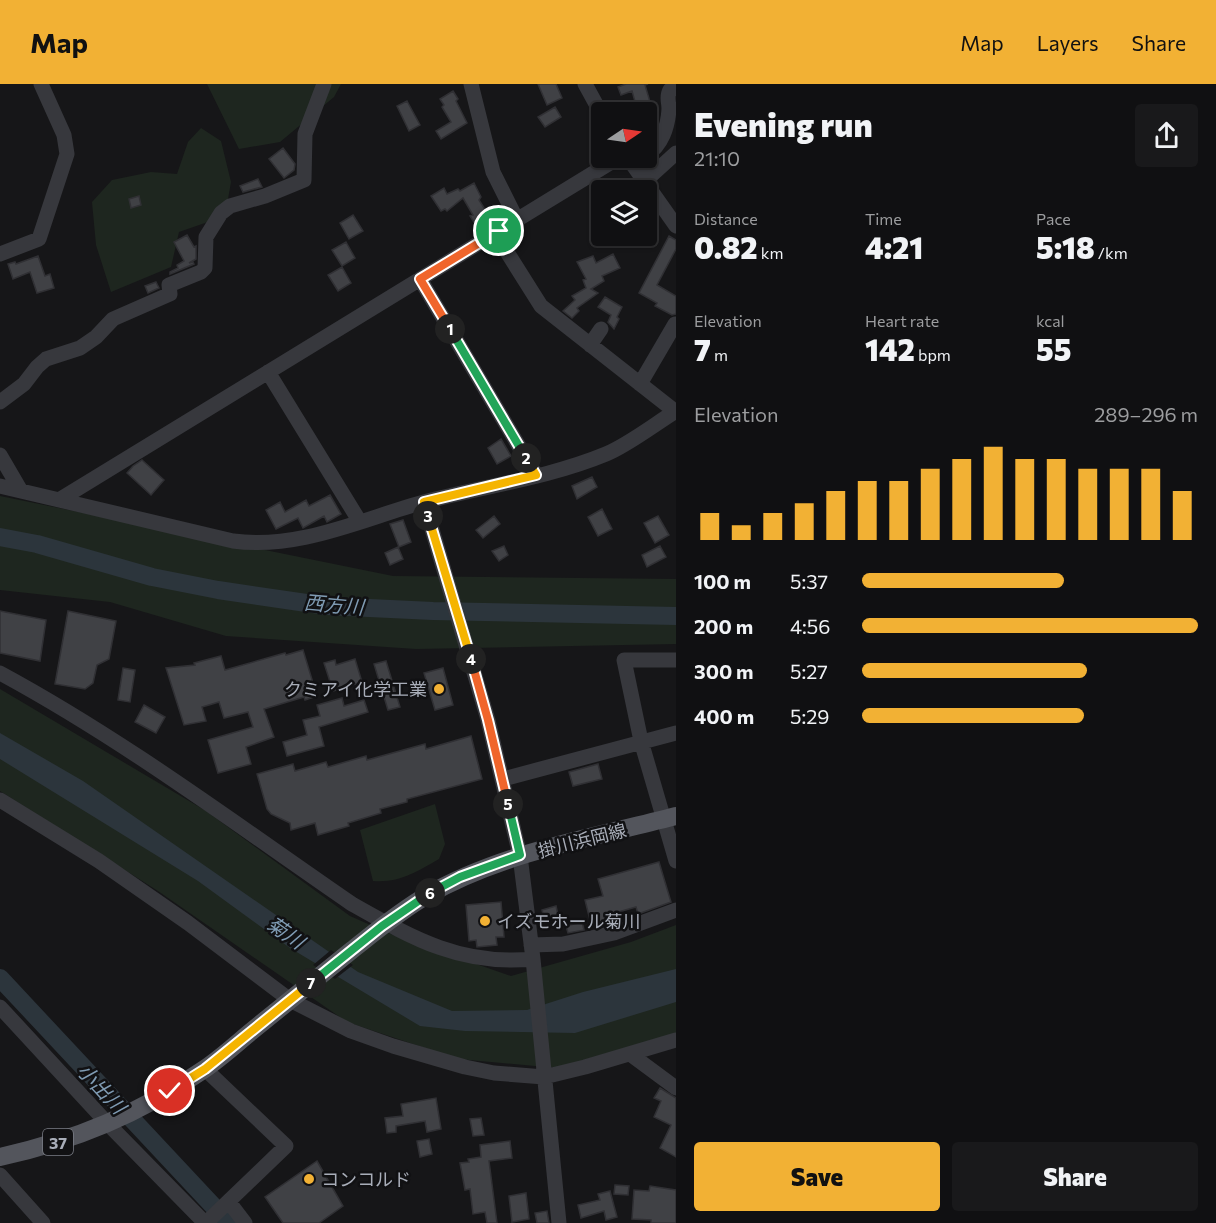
<!DOCTYPE html>
<html lang="en">
<head>
<meta charset="utf-8">
<style>
  body { margin:0; font-family:Commissioner,"Noto Sans JP",sans-serif; background:#19191b; color:#f1f3f6; height:100vh; display:flex; flex-direction:column; font-size:22px; white-space:nowrap }
  * { box-sizing:border-box; margin:0 }
  p { font-size:20px; color:#9c9d9f }
  .icon { flex:none; width:33px; height:33px; fill:none; stroke:currentColor; stroke-width:2; stroke-linecap:round; stroke-linejoin:round }
  .map { position:relative; flex:1; overflow:hidden }
  .details { display:flex; flex-direction:column; background:#101012; width:540px }
  .details>* { flex:none }
  .needle { width:39px; rotate:77deg }
  .buttons { position:absolute; left:591px; top:18px; display:grid; gap:12px }
  .buttons a { display:grid; place-items:center; width:66px; height:66px; border-radius:6px; background:#101012; box-shadow:0 2px 4px #0004,0 0 0 2px #303032; font-size:30px }
  .pin { position:absolute; display:grid; place-items:center; width:51px; height:51px; color:#fff; margin:-26px; border:3px solid #fff; border-radius:50%; box-shadow:0 2px 6px #0007 }
  .km { position:absolute; width:30px; height:30px; margin:-15px; border-radius:50%; background:#222; color:#fff; font-size:16px; line-height:30px; text-align:center }
  .round { display:grid; place-items:center; flex:none; width:63px; height:63px; border-radius:6px; background:#19191b }
  .headline { display:flex; align-items:center; justify-content:space-between; height:102px; padding:0 18px }
  h1 { font-size:33px; font-weight:800; line-height:45px }
  .figures { display:grid; grid-template-columns:repeat(3,1fr); gap:9px; height:102px; padding:6px 18px }
  .figures div { display:grid; align-content:center }
  .figures b { font-size:30px; font-weight:800 }
  .figures small { font-size:16px; font-weight:400 }
  .figures p { font-size:16px }
  .chart { height:168px; padding:12px 18px }
  .chart p { display:flex; justify-content:space-between }
  .chart svg { width:100%; height:108px; margin-top:6px; stroke:#f2b134; stroke-width:6 }
  .cta { display:flex; gap:12px; margin-top:auto; padding:12px 18px }
  .cta a { flex:1; height:69px; border-radius:6px; background:#f2b134; color:#111; font-size:24px; font-weight:800; line-height:69px; text-align:center }
  .cta a+a { background:#19191b; color:#f1f3f6 }
  ul { padding:0 18px; list-style:none; font-size:20px }
  li { display:grid; grid-template-columns:96px 72px 1fr; align-items:center; height:45px }
  li i { height:15px; border-radius:8px; background:#f2b134 }
  header { display:flex; align-items:center; gap:36px; box-sizing:border-box; height:84px; padding:0 30px; background:#f2b134; color:#111 }
  header strong { font-size:28px }
  nav { display:flex; gap:33px; margin-inline-start:auto; font-size:21px }
  main { display:flex; flex:1; min-height:0 }
  .map>svg:first-child { display:block }
  .green { fill:#1e261f }
  .water { fill:#2c353c }
  .pier { fill:#161618 }
  .lines { fill:none; stroke-linecap:round; stroke-linejoin:round }
  .river { stroke:#2c353c; stroke-width:18 }
  .building { fill:#404145; stroke:#303034; stroke-width:1.5 }
  .minor { stroke:#37383d; stroke-width:15 }
  .major { stroke:#53555c; stroke-width:18 }
  .split-1-casing { stroke:#fff; stroke-width:12 }
  .split-2-casing { stroke:#fff; stroke-width:12 }
  .split-3-casing { stroke:#fff; stroke-width:12 }
  .split-4-casing { stroke:#fff; stroke-width:12 }
  .split-5-casing { stroke:#fff; stroke-width:12 }
  .split-6-casing { stroke:#fff; stroke-width:12 }
  .split-7-casing { stroke:#fff; stroke-width:12 }
  .split-8-casing { stroke:#fff; stroke-width:12 }
  .split-1 { stroke:#f0652b; stroke-width:8 }
  .split-2 { stroke:#22a559; stroke-width:8 }
  .split-3 { stroke:#f5b400; stroke-width:8 }
  .split-4 { stroke:#f5b400; stroke-width:8 }
  .split-5 { stroke:#f0652b; stroke-width:8 }
  .split-6 { stroke:#22a559; stroke-width:8 }
  .split-7 { stroke:#22a559; stroke-width:8 }
  .split-8 { stroke:#f5b400; stroke-width:8 }
  .poi-dot { fill:#f2b134; stroke:#111113; stroke-width:2 }
  .labels { text-anchor:middle; dominant-baseline:central; stroke-width:5; stroke-linejoin:round; paint-order:stroke }
  .shield { fill:#111113; stroke:#7b7e86; stroke-width:1.5 }
  .shield-label { font-size:16px; font-weight:bold; fill:#a8adb8 }
  .poi-label { font-size:18px; fill:#a8adb8; stroke:#111113; text-anchor:start }
  .street-label { font-size:18px; fill:#a8adb8; stroke:#111113 }
  .water-label { font-size:20px; font-style:italic; fill:#7f9bb3; stroke:#111113 }
</style>
</head>
<body>
<header>
<strong>Map</strong>
<nav><a>Map</a><a>Layers</a><a>Share</a></nav>
</header>
<main>
<div class="map">
<svg width="676" height="1139" viewBox="0 0 676 1139">
  <rect width="100%" height="100%" fill="#161618"/>
  <!-- green -->
  <path class="green" d="M207 0H341L334 13 280 58 239 65Z
    M201 44 221 57 231 98 225 132 179 148 171 183 111 208 96 161 92 118 112 96 151 88 177 90 188 58Z
    M0 412 393 492 676 495V560L416 565 226 552 110 518 0 506Z
    M0 605 206 727 350 832 393 851 511 892 631 858 676 841V949L557 984 458 975 347 938 158 807 0 707Z
    M435 720 445 760 439 775C416 788 400 799 373 797L360 746Z"/>
  <!-- water -->
  <path class="water" d="M0 649 83 697 358 888 452 927 527 926 583 908 676 885V918L575 949 465 947 420 942 290 864 198 797 0 675Z"/>
  <!-- pier -->
  <path class="pier" d="M331 866 353 881 335 895 313 881Z"/>
  <g class="lines">
    <!-- river -->
    <path class="river" d="M0 453 37 460 152 493 218 506 327 522 433 527 676 532
      M0 894 229 1139"/>
  </g>
  <!-- building -->
  <path class="building" d="M538 0H556L562 14 547 21Z
    M626 0H648L645 1 653 28H636L634 23 636 21 632 7 621 11 618 3Z
    M453 7 458 15 456 17 467 39 441 55 436 47 451 38 442 23 444 21 440 15Z
    M407 17 420 41 409 47 397 22Z
    M555 23 561 33 545 43 538 33Z
    M283 64 295 80 294 86 284 94 269 75Z
    M258 95 262 103 243 108 240 102Z
    M474 99 481 113 479 116 491 135 484 139 482 136 475 140 470 132 473 131 463 114 447 127 445 125 441 127 431 112 444 104 447 110 458 105 460 107Z
    M139 112 141 121 131 124 129 115Z
    M353 131 363 147 349 155 340 139Z
    M187 151 194 163 196 162V175L189 179 193 178 194 180 170 190V188L178 184 177 181 184 177 174 158Z
    M669 152 676 156V165L657 201 676 212V230L672 231 655 222 657 219 639 209Z
    M346 158 355 174 342 182 332 166Z
    M613 170 620 184 602 192 604 197 591 205 598 209 577 224 579 227 572 234 563 227 575 216 572 212 586 204 583 196 586 195 577 178 593 172 596 179Z
    M38 172 45 192 50 190 54 204 37 209 30 188 13 195 8 180 15 178 16 180Z
    M342 183 351 199 338 207 328 191Z
    M156 198 159 204 148 209 145 202Z
    M605 213 622 223 617 233 619 235 614 245 608 238 611 231 598 223Z
    M501 355 511 372 497 380 488 364Z
    M142 376 164 396 151 411 127 389 133 382Z
    M592 393 597 403 577 415 572 402Z
    M330 411 341 430 327 438 324 432 303 444 298 434 276 445 266 426 280 418 285 428 306 416 309 422Z
    M602 425 612 445 598 452 588 433Z
    M494 432 500 440 483 454 476 446Z
    M658 432 669 451 655 459 644 439Z
    M403 436 411 458 399 463 390 440Z
    M504 462 508 471 499 477 492 467Z
    M660 462 666 473 647 483 642 471Z
    M398 463 403 475 390 481 385 469Z
    M0 527 46 536 40 577 0 569Z
    M68 527 116 537 109 575 97 581 93 599 85 605 55 600Z
    M303 566 317 612 305 616 304 613 264 625 274 653 246 663 251 680 218 689 208 656 253 643 248 628 224 634 219 618 202 623 206 637 184 641 166 584 195 581 194 579 221 572 225 586 285 569 286 571Z
    M355 575 362 598 333 607 324 579 335 576 336 581Z
    M386 577 400 623 388 626 374 580Z
    M123 584 135 586 130 618 118 616Z
    M443 584 453 621 435 626 424 589Z
    M342 614 344 622 364 616 368 628 319 643 324 662 287 672 283 658 307 651 303 636 320 632 317 621Z
    M144 621 165 633 156 649 135 638Z
    M471 652 482 695 407 715V718L380 725 381 729 348 739 349 742 318 751 315 739 291 746 290 739 271 730 267 725 257 690 293 680 295 687 326 678 328 683 366 672 367 676 425 660 426 665Z
    M598 680 602 695 573 702 569 688Z
    M659 778 671 818 638 830 636 823 604 832 605 837 591 840 585 816 603 812 598 795Z
    M501 818 504 853H496L497 861 477 863 476 856 469 857 466 821Z
    M556 822 558 831 544 835 542 826Z
    M582 838 584 846 568 849 566 842Z
    M660 1004 676 1014V1073L660 1064 671 1041 654 1033 661 1017 654 1014Z
    M436 1014 441 1045 427 1048 425 1037 396 1042V1048L387 1049 385 1034 403 1032 401 1020Z
    M481 1034 484 1051 473 1052 470 1035Z
    M429 1055 432 1070 420 1073 417 1057Z
    M510 1057 512 1074 489 1077 497 1139H487L485 1128 473 1130 470 1105 465 1106 460 1079 469 1078 468 1075 481 1073 480 1061Z
    M317 1077 343 1122 319 1139H283L265 1113Z
    M615 1101 629 1102 628 1111 614 1110Z
    M650 1102 676 1106V1139H651V1136L632 1135 634 1106 649 1107Z
    M610 1107 617 1133 606 1136 604 1127 581 1134 578 1121 600 1116 598 1110Z
    M526 1109 529 1135 512 1138 509 1112Z
    M547 1127 549 1139H537L535 1129Z"/>
  <g class="lines">
    <!-- minor -->
    <path class="minor" d="M471 0 493 88 517 136
      M585 0 602 31
      M646 71C662 62 668 42 669 25 669 17 666 13 670 6L676 4
      M628 74 676 142
      M644 98 676 69
      M495 149 541 222 676 328
      M0 170 39 155 67 70 64 51 41 0
      M420 195 536 391
      M590 261 601 245
      M268 288 360 438
      M640 300 675 240
      M0 318 24 300 37 283 46 275 80 264 96 253 113 235 170 210 169 201 201 188 205 184 206 153 221 129 230 122 265 112 304 96 305 50 324 0
      M0 371 21 407
      M0 402 233 457C299 466 362 435 424 418 484 402 548 394 606 370 628 361 655 340 676 327
      M59 416 618 74
      M424 418 488 636 520 772 533 875 559 1139
      M676 576H624L641 657 676 777
      M0 589C124 656 237 741 352 820 414 855 461 882 533 875
      M503 695 676 649
      M0 716 99 777 188 839 290 916 351 947 393 962 465 983 494 989 544 993 585 983 676 956
      M531 861 563 860 614 849 676 826
      M0 923 108 1040 205 1139
      M630 970 676 1004
      M205 985 286 1062 206 1139
      M0 1091 43 1139
      M229 1118 245 1139"/>
    <!-- major -->
    <path class="major" d="M0 1073C76 1056 139 1030 203 986 221 974 237 959 253 946 286 919 319 893 352 866 376 847 400 827 426 812 502 768 592 754 676 732"/>
  </g>
  <g class="lines">
    <defs>
      <path id="split-1" d="M450 245 420 195 499 147"/>
      <path id="split-2" d="M450 245 526 374"/>
      <path id="split-3" d="M428 432 424 418 536 391 526 374"/>
      <path id="split-4" d="M428 432 471 575"/>
      <path id="split-5" d="M471 575 488 636 508 720"/>
      <path id="split-6" d="M430 809 460 793 520 771 508 720"/>
      <path id="split-7" d="M311 899 382 842 430 809"/>
      <path id="split-8" d="M170 1007 205 985 311 899"/>
    </defs>
    <!-- split-1 casing -->
    <use href="#split-1" class="split-1-casing"/>
    <!-- split-2 casing -->
    <use href="#split-2" class="split-2-casing"/>
    <!-- split-3 casing -->
    <use href="#split-3" class="split-3-casing"/>
    <!-- split-4 casing -->
    <use href="#split-4" class="split-4-casing"/>
    <!-- split-5 casing -->
    <use href="#split-5" class="split-5-casing"/>
    <!-- split-6 casing -->
    <use href="#split-6" class="split-6-casing"/>
    <!-- split-7 casing -->
    <use href="#split-7" class="split-7-casing"/>
    <!-- split-8 casing -->
    <use href="#split-8" class="split-8-casing"/>
    <!-- split-1 -->
    <use href="#split-1" class="split-1"/>
    <!-- split-2 -->
    <use href="#split-2" class="split-2"/>
    <!-- split-3 -->
    <use href="#split-3" class="split-3"/>
    <!-- split-4 -->
    <use href="#split-4" class="split-4"/>
    <!-- split-5 -->
    <use href="#split-5" class="split-5"/>
    <!-- split-6 -->
    <use href="#split-6" class="split-6"/>
    <!-- split-7 -->
    <use href="#split-7" class="split-7"/>
    <!-- split-8 -->
    <use href="#split-8" class="split-8"/>
  </g>
  <!-- markers -->
  <g class="poi-dot">
    <circle cx="439" cy="605" r="6"/>
    <circle cx="485" cy="837" r="6"/>
    <circle cx="309" cy="1095" r="6"/>
  </g>
  <g class="labels">
    <!-- shield labels -->
    <rect class="shield" x="43" y="1045" width="30" height="26" rx="4.5"/>
    <g class="shield-label">
      <text x="58" y="1058">37</text>
    </g>
    <!-- poi labels -->
    <g class="poi-label">
      <text x="427" y="605" text-anchor="end">クミアイ化学工業</text>
      <text x="497" y="837">イズモホール菊川</text>
      <text x="321" y="1095">コンコルド</text>
    </g>
    <!-- street labels -->
    <g class="street-label">
      <text transform="translate(582 756) rotate(-14)">掛川浜岡線</text>
    </g>
    <!-- water labels -->
    <g class="water-label">
      <text transform="translate(334 520) rotate(5)">西方川</text>
      <text transform="translate(286 848) rotate(35)">菊川</text>
      <text transform="translate(102 1004) rotate(47)">小出川</text>
    </g>
  </g>
</svg>
<div class="buttons">
<a><svg class="needle" viewBox="-14 -14 28 28"><path d="M0-13l5 13h-10z" fill="#e53935"/><path d="M0 13l5-13h-10z" fill="#9c9d9f"/></svg></a>
<a><svg class="icon" aria-label="layers" viewBox="0 0 24 24"><path d="M12 4l9 5-9 5-9-5zM3 14l9 5 9-5"/></svg></a>
</div>
<div class="pin" style="left:499px;top:147px;background:#1e9e55"><svg class="icon" aria-label="arrive" viewBox="0 0 24 24"><path d="M6 21V4h12l-3 4 3 4H6"/></svg></div>
<div class="pin" style="left:170px;top:1007px;background:#d93025"><svg class="icon" aria-label="check" viewBox="0 0 24 24"><path d="M5 12l5 5 9-10"/></svg></div>
<b class="km" style="left:450px;top:245px">1</b>
<b class="km" style="left:526px;top:374px">2</b>
<b class="km" style="left:428px;top:432px">3</b>
<b class="km" style="left:471px;top:575px">4</b>
<b class="km" style="left:508px;top:720px">5</b>
<b class="km" style="left:430px;top:809px">6</b>
<b class="km" style="left:311px;top:899px">7</b>
</div>
<section class="details">
<div class="headline"><div><h1>Evening run</h1><p>21:10</p></div><a class="round"><svg class="icon" aria-label="share" viewBox="0 0 24 24"><path d="M12 15V3M7 8l5-5 5 5M5 13v7h14v-7"/></svg></a></div>
<div class="figures">
<div><p>Distance</p><b>0.82<small> km</small></b></div>
<div><p>Time</p><b>4:21</b></div>
<div><p>Pace</p><b>5:18<small> /km</small></b></div>
</div>
<div class="figures">
<div><p>Elevation</p><b>7<small> m</small></b></div>
<div><p>Heart rate</p><b>142<small> bpm</small></b></div>
<div><p>kcal</p><b>55</b></div>
</div>
<div class="chart"><p><span>Elevation</span>289–296 m</p>
<svg viewBox="0 0 160 44" preserveAspectRatio="none"><path d="M5 44V33M15 44V38M25 44V33M35 44V29M45 44V24M55 44V20M65 44V20M75 44V15M85 44V11M95 44V6M105 44V11M115 44V11M125 44V15M135 44V15M145 44V15M155 44V24"/></svg>
</div>
<ul>
<li><b>100 m</b>5:37<i style="width:60%"></i></li>
<li><b>200 m</b>4:56<i style="width:100%"></i></li>
<li><b>300 m</b>5:27<i style="width:67%"></i></li>
<li><b>400 m</b>5:29<i style="width:66%"></i></li>
</ul>
<div class="cta"><a>Save</a><a>Share</a></div>
</section>
</main>
</body>
</html>
